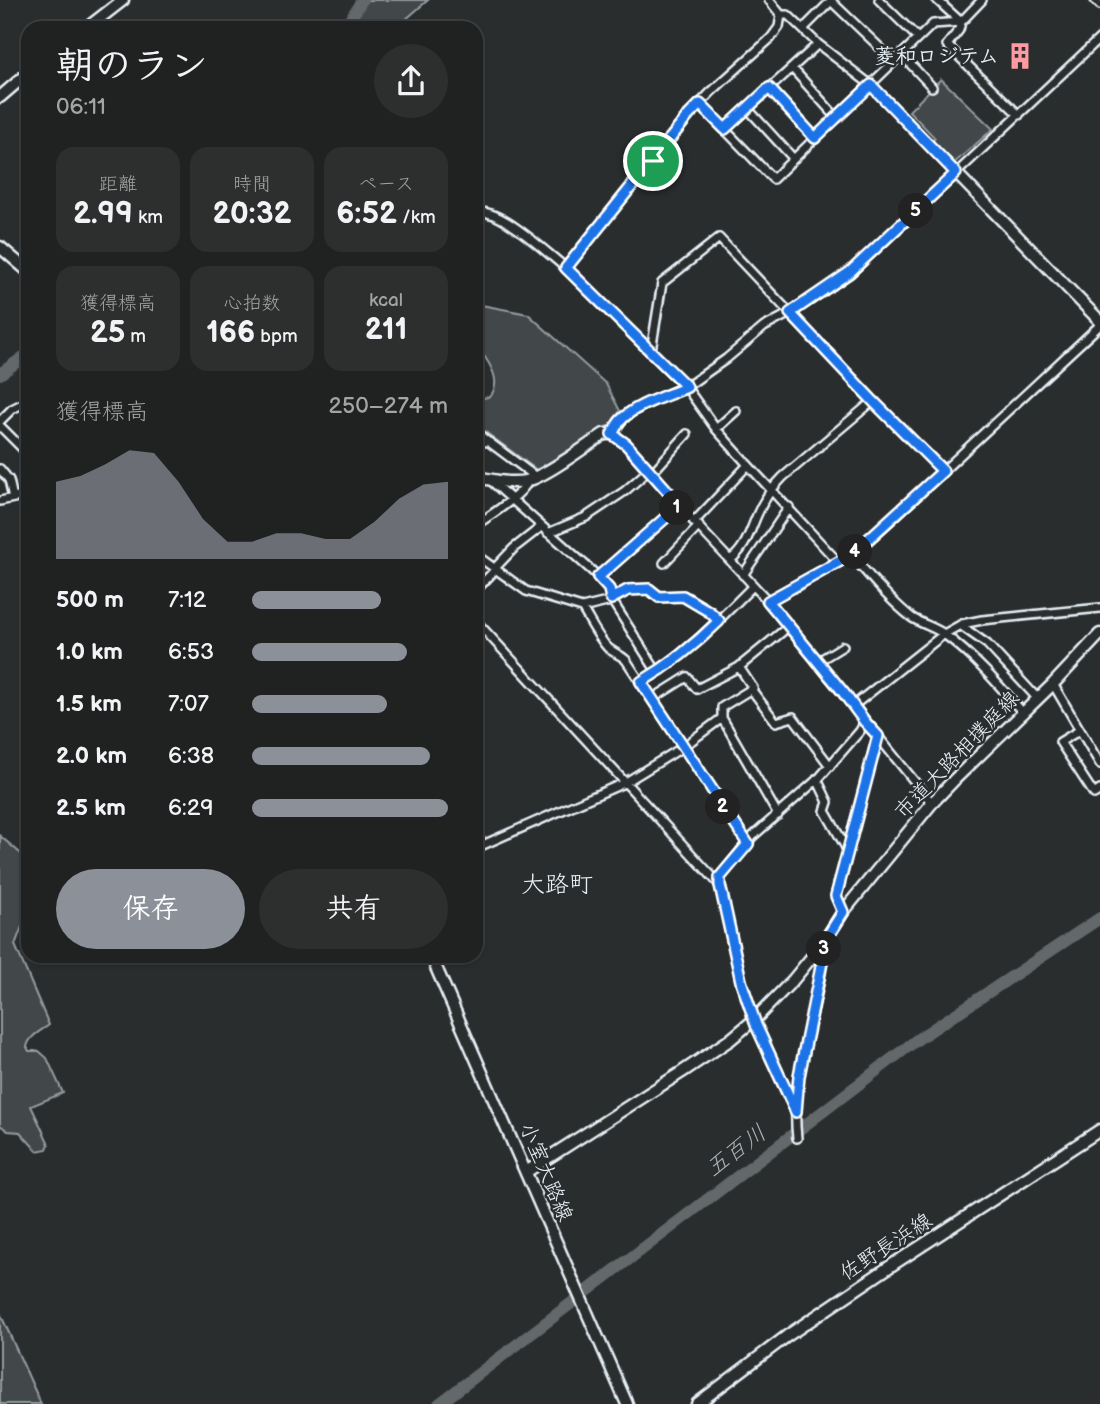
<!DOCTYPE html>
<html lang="ja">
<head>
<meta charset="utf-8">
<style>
  body { margin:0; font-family:"Balsamiq Sans","Klee One",sans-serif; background:#2d2f2f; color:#f1f3f6; height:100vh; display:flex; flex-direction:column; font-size:26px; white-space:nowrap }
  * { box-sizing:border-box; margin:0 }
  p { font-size:23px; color:#a2a4a5 }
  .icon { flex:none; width:38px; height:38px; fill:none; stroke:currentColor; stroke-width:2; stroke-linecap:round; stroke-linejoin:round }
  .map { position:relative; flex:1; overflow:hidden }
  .drawer { position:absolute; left:21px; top:21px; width:462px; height:942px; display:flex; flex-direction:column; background:#202222; border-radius:21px; box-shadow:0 2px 5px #0004,0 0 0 2px #3d3f40 }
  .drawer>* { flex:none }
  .pin { position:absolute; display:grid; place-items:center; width:60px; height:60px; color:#fff; margin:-30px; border:4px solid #fff; border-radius:50%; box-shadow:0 2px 7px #0007 }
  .km { position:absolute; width:35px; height:35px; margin:-18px; border-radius:50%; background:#222; color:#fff; font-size:19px; line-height:35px; text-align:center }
  .round { display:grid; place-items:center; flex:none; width:74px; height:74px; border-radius:37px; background:#2d2f2f }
  .summary { display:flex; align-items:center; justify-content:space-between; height:119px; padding:0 35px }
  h1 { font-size:38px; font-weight:700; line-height:52px }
  .stats { display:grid; grid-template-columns:repeat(3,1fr); gap:10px; height:119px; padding:7px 35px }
  .stats div { display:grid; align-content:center; border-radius:18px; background:#2d2f2f; text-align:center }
  .stats b { font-size:30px; font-weight:700 }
  .stats small { font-size:19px; font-weight:400 }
  .stats p { font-size:19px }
  .chart { height:196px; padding:14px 35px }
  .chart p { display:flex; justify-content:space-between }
  .chart svg { width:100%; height:126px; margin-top:7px; fill:#8c9099; opacity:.7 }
  .primary-button { display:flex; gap:14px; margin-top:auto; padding:14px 35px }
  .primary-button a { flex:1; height:80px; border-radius:42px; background:#8c9099; color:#fff; font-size:28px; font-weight:700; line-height:80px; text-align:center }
  .primary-button a+a { background:#2d2f2f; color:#f1f3f6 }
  ul { padding:0 35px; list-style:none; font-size:23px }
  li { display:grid; grid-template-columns:112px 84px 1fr; align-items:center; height:52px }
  li i { height:18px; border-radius:9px; background:#8c9099 }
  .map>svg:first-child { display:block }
  .green { fill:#424648; stroke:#959ca0; stroke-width:2 }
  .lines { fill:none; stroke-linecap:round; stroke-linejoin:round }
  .river { stroke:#63686b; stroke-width:12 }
  .street-casing { stroke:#e8f1f8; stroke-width:12 }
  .secondary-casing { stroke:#e8f1f8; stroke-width:15 }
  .street { stroke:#2a2d2e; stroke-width:7 }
  .secondary { stroke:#2a2d2e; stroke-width:10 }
  .route-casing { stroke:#fff; stroke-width:14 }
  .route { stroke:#1a73e8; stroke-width:9 }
  .labels { text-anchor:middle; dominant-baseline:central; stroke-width:5; stroke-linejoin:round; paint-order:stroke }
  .poi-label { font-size:21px; font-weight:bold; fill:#e8f1f8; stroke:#2a2d2e; text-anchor:end }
  .street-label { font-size:21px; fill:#e8f1f8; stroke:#2a2d2e }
  .water-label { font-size:23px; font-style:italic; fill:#acb3b9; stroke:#2a2d2e }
  .quarter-label { font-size:24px; fill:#e8f1f8; stroke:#2a2d2e }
</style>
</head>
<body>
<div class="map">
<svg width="1100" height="1404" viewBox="0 0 1100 1404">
  <rect width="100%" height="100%" fill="#2a2d2e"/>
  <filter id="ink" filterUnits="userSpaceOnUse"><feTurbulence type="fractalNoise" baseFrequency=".0143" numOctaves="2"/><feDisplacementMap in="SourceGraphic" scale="14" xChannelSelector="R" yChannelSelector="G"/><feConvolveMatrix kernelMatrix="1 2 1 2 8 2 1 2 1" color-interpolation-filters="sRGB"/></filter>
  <g filter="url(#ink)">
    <!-- green -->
    <path class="green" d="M367 0H428L396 28H341L348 15Z
      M941 79 993 129 952 165 929 145 935 138 909 111Z
      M476 304 528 314 606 384 620 411 611 424 537 470 476 425V396L481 399 491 396C492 394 495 388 495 385 497 373 484 354 476 347Z
      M0 836 26 858 28 862V911L15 945 49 1025C41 1031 29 1036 27 1047L29 1051H39L47 1058 63 1093 31 1106 49 1144 47 1149 37 1151 20 1132 8 1131 0 1125Z
      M0 1313 41 1404H0Z"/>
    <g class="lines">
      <!-- river -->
      <path class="river" d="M345 28 362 0
        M0 374 28 354
        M439 1404 918 1039 1100 918"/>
      <defs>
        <path id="street" d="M879 0 918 38
          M937 0 961 22
          M982 0 961 22 959 30 947 45 1019 115
          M1095 0 1100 5
          M831 1 894 61
          M781 15H788L818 44 871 85 956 173
          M803 29 832 0
          M901 54 932 87
          M792 68 837 118
          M769 88 815 138
          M700 104 773 179 933 24 961 22
          M748 109 793 158
          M725 129 818 44
          M476 220 480 212C503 211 547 253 566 268L689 115 711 92 771 38 779 27 781 15 769 0
          M566 268 686 387 716 429 749 466 838 562
          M651 351 662 283 719 238 873 401 943 471
          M0 421 12 409 28 401
          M0 426 28 454
          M716 429 736 411
          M476 432 488 442
          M476 441 489 442 536 477
          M0 469 9 480 13 498
          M652 473 687 434
          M490 480 600 578 609 589 611 599 657 672
          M0 501 28 495
          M694 522 748 465
          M476 525C492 514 520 497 529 480
          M548 533 586 517 625 491 649 470
          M476 555 526 591 582 608 607 602 628 590 649 589 659 597 683 596 710 612 719 621
          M851 555C870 576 889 600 911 617 921 624 934 627 944 634 974 656 1000 686 1024 714
          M730 560C746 549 750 530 758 513 764 499 772 488 783 477L873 401
          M664 563 699 526
          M494 569 514 548 541 527
          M743 575 789 507
          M598 577 680 505
          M476 590 496 569
          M768 601 851 555 885 525 1100 325
          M582 608C590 621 597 636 607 647 613 653 620 654 626 660L748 844
          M476 621 720 885
          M960 625 987 644 1038 699
          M817 662 843 646
          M641 682C685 656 717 622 753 586
          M1053 684 1100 764
          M751 689 776 722 793 717 830 766
          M652 699 687 677 697 689 739 667
          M853 706 944 634 962 624 982 620 1100 608
          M1080 730 1060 742 1094 794 1100 790
          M817 779 828 802 825 811 848 851
          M932 803 768 601 696 524 626 444 612 434 621 420 631 412 663 396 686 387 726 359 764 327 790 313 850 273 1100 38
          M778 815 722 718V707L753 688 739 667 788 627
          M476 848 626 782 683 747 722 718
          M843 912 836 896 878 736
          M796 1112 756 1025 741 981 720 885V877L752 837 820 777 860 731 865 722
          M797 1138C789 1071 821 1008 824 942"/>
        <path id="secondary" d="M87 28 123 0
          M0 97 28 73
          M956 173 1100 321
          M0 247 28 271
          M476 477C492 480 510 484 526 481 545 477 586 446 604 434H612
          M431 956 627 1404
          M526 1172 682 1072 731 1039 755 1019 793 980 824 942 843 912 932 803 956 778 1053 684 1100 634
          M697 1404 787 1336 895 1263 1100 1130"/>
      </defs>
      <!-- street casing -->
      <use href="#street" class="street-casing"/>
      <!-- secondary casing -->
      <use href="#secondary" class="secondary-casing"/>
      <!-- street -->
      <use href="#street" class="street"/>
      <!-- secondary -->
      <use href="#secondary" class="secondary"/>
    </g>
  </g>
  <g class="lines" filter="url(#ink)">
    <defs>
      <path id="route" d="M871 85 956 173 850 272 790 313 873 401 943 471 851 555 768 601 843 692 865 722 878 736 836 896 843 912 824 942 822 962 799 1076 796 1112 756 1025 741 981 720 885V877L748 844 641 682C670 665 695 645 719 621L710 612 683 596 659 597 649 589 628 590 611 599 609 589 598 577 680 505 626 444 612 434C615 430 617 424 621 420 636 404 667 396 687 387L566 268 689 115 700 104 725 129 769 88 815 138Z"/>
    </defs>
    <!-- route casing -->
    <use href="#route" class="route-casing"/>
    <!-- route -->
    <use href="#route" class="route"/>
  </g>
  <!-- icons -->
  <defs>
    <symbol id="building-bare" viewBox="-9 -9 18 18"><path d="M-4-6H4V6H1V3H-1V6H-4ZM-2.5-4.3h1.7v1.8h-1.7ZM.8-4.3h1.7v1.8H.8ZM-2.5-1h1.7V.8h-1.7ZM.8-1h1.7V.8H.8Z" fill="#ff9aa2" stroke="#2a2d2e" stroke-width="2.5" paint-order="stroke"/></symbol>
  </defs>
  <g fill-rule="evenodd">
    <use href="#building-bare" x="1001" y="37" width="38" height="38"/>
  </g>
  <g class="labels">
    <!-- poi labels -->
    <g class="poi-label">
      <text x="999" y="56">菱和ロジテム</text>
    </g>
    <!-- street labels -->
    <g class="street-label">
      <text transform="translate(957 755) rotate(-46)">市道大路相撲庭線</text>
      <text transform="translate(546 1172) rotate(67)">小室大路線</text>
      <text transform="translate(886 1247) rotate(-33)">佐野長浜線</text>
    </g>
    <!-- water labels -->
    <g class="water-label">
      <text transform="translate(736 1151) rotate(-37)">五百川</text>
    </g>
    <!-- quarter labels -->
    <g class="quarter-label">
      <text x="557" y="884">大路町</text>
    </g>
  </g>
</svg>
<div class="pin" style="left:653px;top:161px;background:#1e9e55"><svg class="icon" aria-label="arrive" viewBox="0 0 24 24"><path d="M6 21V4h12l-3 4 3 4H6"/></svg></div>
<b class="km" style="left:677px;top:508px">1</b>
<b class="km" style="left:723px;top:807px">2</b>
<b class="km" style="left:824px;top:949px">3</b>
<b class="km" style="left:855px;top:552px">4</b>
<b class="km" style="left:916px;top:211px">5</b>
<section class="drawer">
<div class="summary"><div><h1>朝のラン</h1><p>06:11</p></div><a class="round"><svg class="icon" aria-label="share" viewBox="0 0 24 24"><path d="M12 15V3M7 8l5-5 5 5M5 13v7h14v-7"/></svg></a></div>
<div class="stats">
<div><p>距離</p><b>2.99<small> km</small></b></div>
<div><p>時間</p><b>20:32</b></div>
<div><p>ペース</p><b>6:52<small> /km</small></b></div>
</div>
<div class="stats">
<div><p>獲得標高</p><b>25<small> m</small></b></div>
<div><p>心拍数</p><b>166<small> bpm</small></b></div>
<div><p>kcal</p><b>211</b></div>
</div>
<div class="chart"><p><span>獲得標高</span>250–274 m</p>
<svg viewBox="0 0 160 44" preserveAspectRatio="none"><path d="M0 44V17L10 15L20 11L30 6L40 7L50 17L60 30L70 38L80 38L90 35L100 35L110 37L120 37L130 31L140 23L150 18L160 17V44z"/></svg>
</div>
<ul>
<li><b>500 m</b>7:12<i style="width:66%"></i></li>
<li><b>1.0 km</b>6:53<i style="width:79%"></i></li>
<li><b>1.5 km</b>7:07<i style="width:69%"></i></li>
<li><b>2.0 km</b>6:38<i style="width:91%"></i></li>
<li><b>2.5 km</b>6:29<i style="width:100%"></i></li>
</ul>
<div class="primary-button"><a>保存</a><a>共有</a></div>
</section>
</div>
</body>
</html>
